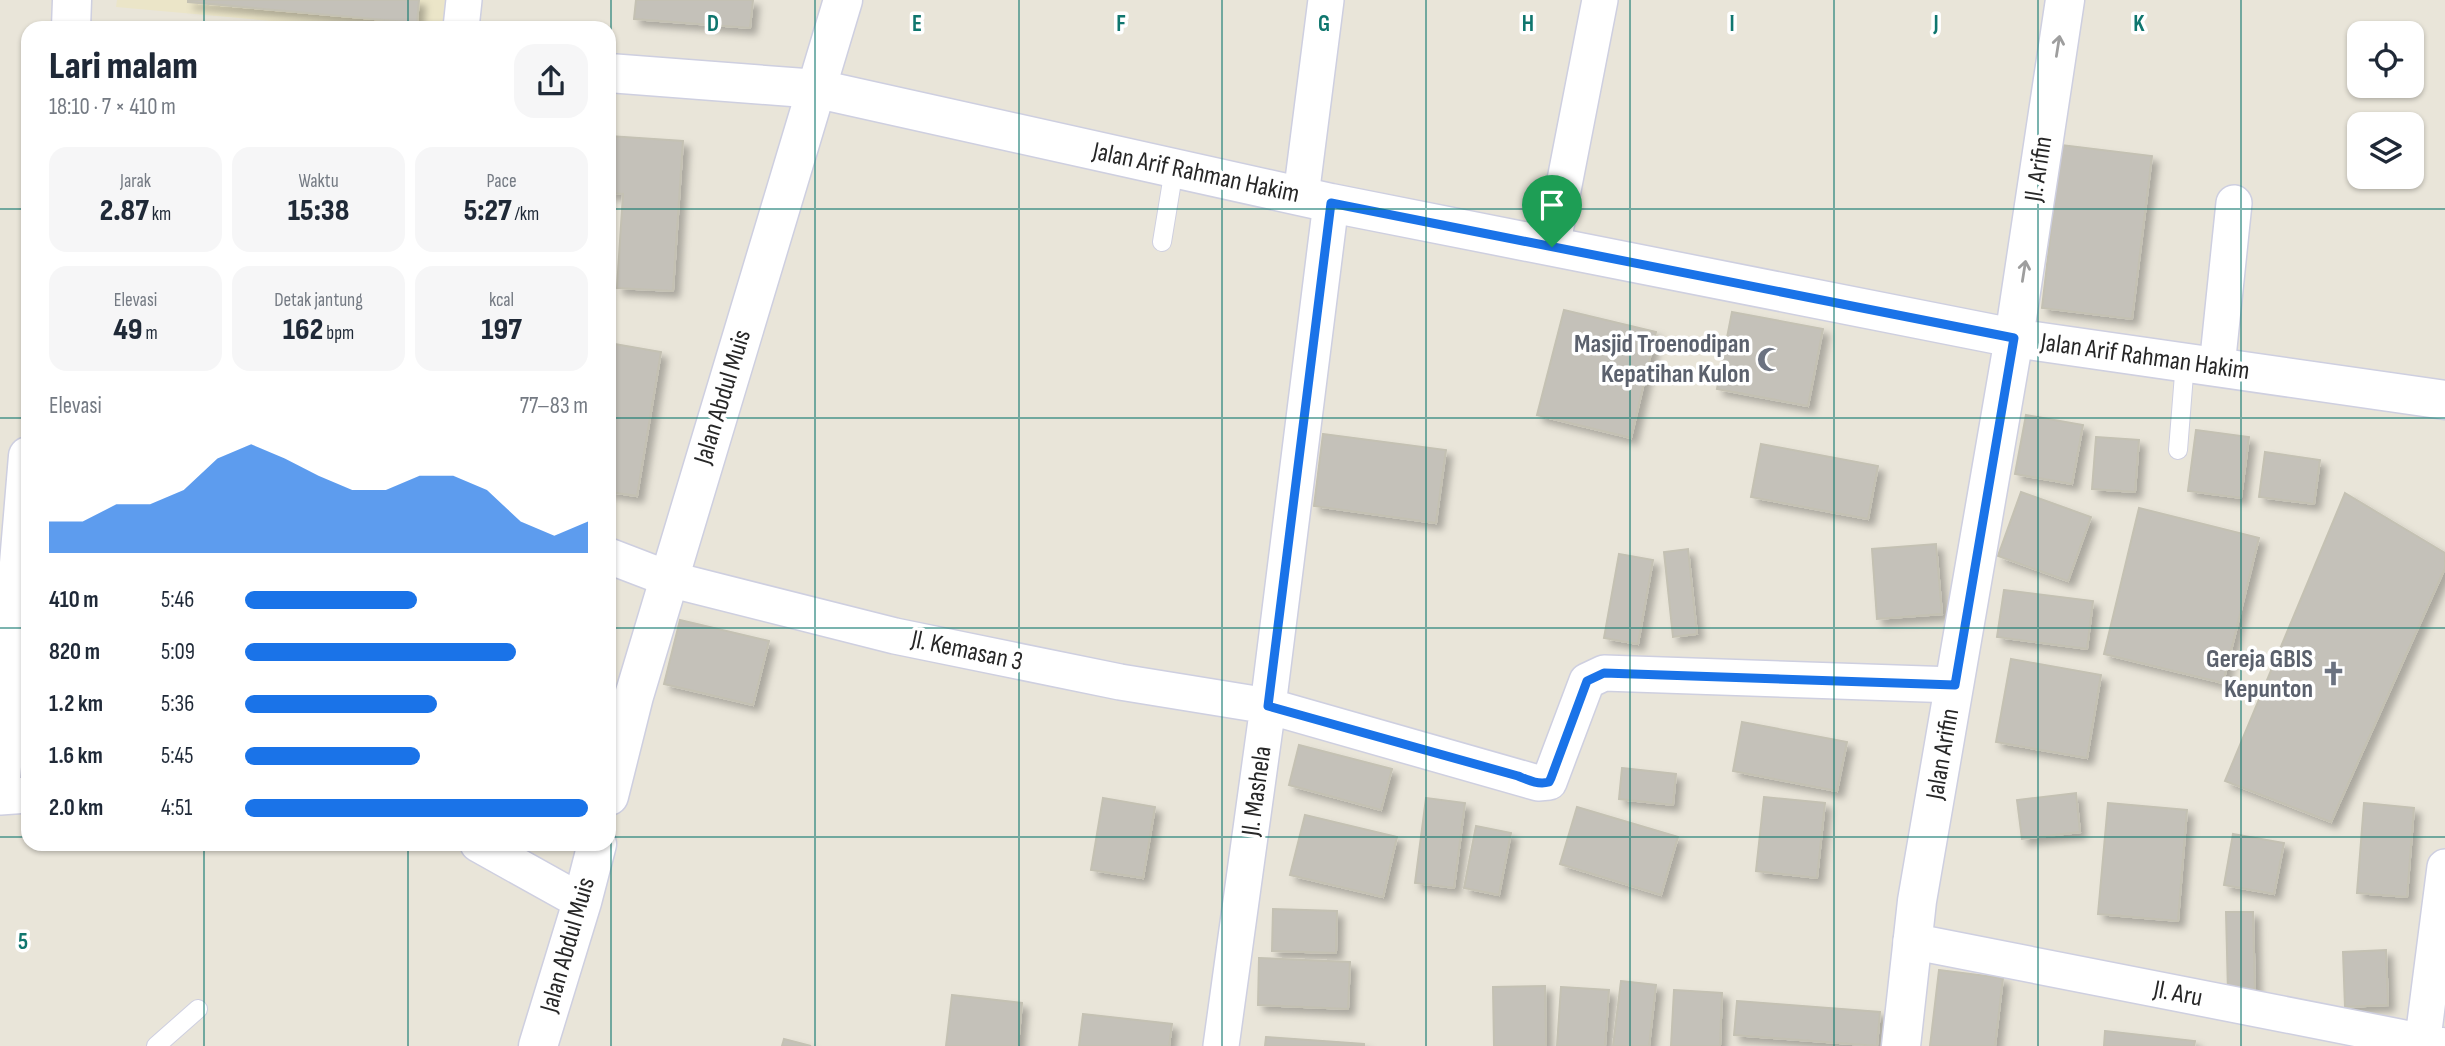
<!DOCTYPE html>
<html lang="id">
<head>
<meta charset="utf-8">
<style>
  body { margin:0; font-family:"Sofia Sans Condensed",sans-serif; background:#f6f6f7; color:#1f2937; height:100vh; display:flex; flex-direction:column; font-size:26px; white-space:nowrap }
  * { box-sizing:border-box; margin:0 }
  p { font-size:23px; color:#747a83 }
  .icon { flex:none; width:38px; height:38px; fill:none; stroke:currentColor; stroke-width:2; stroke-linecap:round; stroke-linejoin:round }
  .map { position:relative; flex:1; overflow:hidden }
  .drawer { position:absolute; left:21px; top:21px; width:595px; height:830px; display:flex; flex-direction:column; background:#fff; border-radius:21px; box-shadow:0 2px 5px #0004 }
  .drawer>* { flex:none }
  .controls { position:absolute; left:2347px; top:21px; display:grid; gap:14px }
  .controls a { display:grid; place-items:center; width:77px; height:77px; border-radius:14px; background:#fff; box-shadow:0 2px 5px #0004; font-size:35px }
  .pin { position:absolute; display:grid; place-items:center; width:60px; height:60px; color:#fff; margin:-72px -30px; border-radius:50% 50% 50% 0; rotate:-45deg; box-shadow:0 0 7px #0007 }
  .pin .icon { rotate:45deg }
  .round { display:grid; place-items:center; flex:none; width:74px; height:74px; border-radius:21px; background:#f6f6f7 }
  .head { display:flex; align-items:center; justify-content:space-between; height:119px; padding:0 28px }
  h1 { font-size:38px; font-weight:800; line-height:52px }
  .metrics { display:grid; grid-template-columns:repeat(3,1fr); gap:10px; height:119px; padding:7px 28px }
  .metrics div { display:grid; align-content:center; border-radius:18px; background:#f6f6f7; text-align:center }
  .metrics b { font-size:30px; font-weight:800 }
  .metrics small { font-size:19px; font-weight:400 }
  .metrics p { font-size:19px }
  .chart { height:196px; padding:14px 28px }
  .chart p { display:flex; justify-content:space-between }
  .chart svg { width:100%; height:126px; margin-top:7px; fill:#1a73e8; opacity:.7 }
  ul { padding:0 28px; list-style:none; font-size:23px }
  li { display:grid; grid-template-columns:112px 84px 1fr; align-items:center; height:52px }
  li i { height:18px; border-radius:9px; background:#1a73e8 }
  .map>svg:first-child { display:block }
  .education { fill:#ebe5c8 }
  .building { fill:#c4c1b9; stroke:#c4c1b3; stroke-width:2; filter:url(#shadow) }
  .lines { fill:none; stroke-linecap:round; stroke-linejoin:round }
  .service-casing { stroke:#cecfe0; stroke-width:20 }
  .minor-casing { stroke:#cecfe0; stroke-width:38 }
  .tertiary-casing { stroke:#cecfe0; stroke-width:41 }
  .secondary-casing { stroke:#cecfe0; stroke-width:41 }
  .service { stroke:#fff; stroke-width:18 }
  .minor { stroke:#fff; stroke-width:35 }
  .tertiary { stroke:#fff; stroke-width:38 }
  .secondary { stroke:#fff; stroke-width:38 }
  .oneway { stroke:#9e9e9e }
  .route-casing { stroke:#fff; stroke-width:14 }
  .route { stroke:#1a73e8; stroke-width:9 }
  .grid { fill:none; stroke:#0f766e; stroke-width:2; stroke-opacity:0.55 }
  .labels { text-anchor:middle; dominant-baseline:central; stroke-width:7; stroke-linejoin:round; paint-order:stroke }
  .street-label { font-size:26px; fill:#272727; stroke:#fff }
  .worship-label { font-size:26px; font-weight:bold; fill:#5b616d; stroke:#fff; text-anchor:end }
  .grid-label { font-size:23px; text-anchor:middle; font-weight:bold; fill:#0f766e; stroke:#fff; stroke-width:7; stroke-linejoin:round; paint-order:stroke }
</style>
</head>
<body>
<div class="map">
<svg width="2445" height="1046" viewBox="0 0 2445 1046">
  <defs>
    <filter id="shadow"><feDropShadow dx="6" dy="6" stdDeviation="3.5" flood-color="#0004"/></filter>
  </defs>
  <rect width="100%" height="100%" fill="#e9e5d9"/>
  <!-- education -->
  <path class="education" d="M117 0H445L443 28H349L116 7Z"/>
  <!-- building -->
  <path class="building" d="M188 0H419L417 23 188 2Z
    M636 0H753L750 28 634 19Z
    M609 136 683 141 673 291 617 288 623 194 609 193Z
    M2061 145 2152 156 2132 319 2042 308Z
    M1564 310 1656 332 1631 438 1537 415Z
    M1732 312 1823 329 1808 406 1717 389Z
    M609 343 661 352 637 496 609 492Z
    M2026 415 2083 425 2072 484 2015 474Z
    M2196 430 2249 437 2241 498 2188 491Z
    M1323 434 1446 450 1436 523 1314 506Z
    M2096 437 2139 440 2135 492 2092 489Z
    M1761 444 1878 466 1868 519 1751 497Z
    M2265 452 2320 460 2314 504 2259 497Z
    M2021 492 2091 517 2068 581 1998 556Z
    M2345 493 2445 553V568L2331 822 2225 781Z
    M2139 508 2259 538 2223 683 2104 654Z
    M1936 544 1942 614 1877 619 1872 549Z
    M1688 549 1697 634 1673 637 1664 552Z
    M1619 554 1653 560 1638 644 1604 638Z
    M2004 590 2093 601 2087 649 1997 637Z
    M680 620 769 641 753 705 664 684Z
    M2011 659 2101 675 2087 758 1996 742Z
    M1742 722 1847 742 1837 791 1733 771Z
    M1299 745 1392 769 1381 810 1289 785Z
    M1622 768 1676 774 1673 805 1619 799Z
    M2076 793 2080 832 2022 839 2017 800Z
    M1764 797 1825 803 1817 878 1756 871Z
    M1103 798 1155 807 1143 878 1091 870Z
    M1426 798 1465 803 1454 888 1415 883Z
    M2108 803 2187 810 2178 921 2098 914Z
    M2364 803 2414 808 2407 897 2357 893Z
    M1577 807 1678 837 1661 895 1560 864Z
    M1305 815 1397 837 1383 897 1290 875Z
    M1476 826 1511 833 1499 895 1464 888Z
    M2233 834 2284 843 2274 894 2224 885Z
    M1273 909 1337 911 1336 953 1272 951Z
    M2226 912H2253L2255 992 2228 993Z
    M2386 950 2388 1005 2345 1007 2343 952Z
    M1259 958 1350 962 1348 1009 1258 1005Z
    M1939 970 2003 978 1995 1046H1930Z
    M1621 981 1656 985 1649 1046H1613Z
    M1545 986 1546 1046H1494L1493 987Z
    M1561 987 1609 990 1605 1046H1557Z
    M1674 990 1722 993 1720 1046H1671Z
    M952 995 1022 1003 1018 1046H946Z
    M1737 1001 1880 1012 1877 1046 1734 1035Z
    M1083 1014 1172 1024 1169 1046H1079Z
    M2105 1031 2195 1041 2194 1046H2104Z
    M1266 1037 1364 1044V1046H1265Z
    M784 1039 811 1046H782Z"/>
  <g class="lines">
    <defs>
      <path id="service" d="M1162 242 1174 169
        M2178 450 2185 362
        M156 1046 198 1009"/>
      <path id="minor" d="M461 28 464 0
        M1301 196 1326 0
        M1552 247 1600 0
        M2217 367 2234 203
        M609 556 669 579 895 636 1120 682 1268 706 1538 783 1549 782 1587 681 1604 673 1955 685
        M0 797 28 795
        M478 844 582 902
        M1911 941 2445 1046
        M1221 1046 1268 706 1331 203
        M2422 1046 2445 867"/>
      <path id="tertiary" d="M609 796 634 696 843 0
        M538 1046 582 902 597 844"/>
      <path id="secondary" d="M71 28 72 0
        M609 73 818 89 1331 203 2014 338 2445 400
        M0 790 28 456
        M1901 1046 1917 901 2014 338 2065 0"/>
    </defs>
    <!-- service casing -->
    <use href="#service" class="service-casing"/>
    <!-- minor casing -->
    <use href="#minor" class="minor-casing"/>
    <!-- tertiary casing -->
    <use href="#tertiary" class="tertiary-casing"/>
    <!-- secondary casing -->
    <use href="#secondary" class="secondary-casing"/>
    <!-- service -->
    <use href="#service" class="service"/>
    <!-- minor -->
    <use href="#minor" class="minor"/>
    <!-- tertiary -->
    <use href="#tertiary" class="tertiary"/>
    <!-- secondary -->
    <use href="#secondary" class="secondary"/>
  </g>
  <!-- one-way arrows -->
  <defs><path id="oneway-shaft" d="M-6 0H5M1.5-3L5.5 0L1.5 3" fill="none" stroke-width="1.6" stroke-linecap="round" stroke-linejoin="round" transform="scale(1.75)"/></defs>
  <g class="oneway">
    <use href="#oneway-shaft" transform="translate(2058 46) rotate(-81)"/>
    <use href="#oneway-shaft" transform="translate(2024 271) rotate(-81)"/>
  </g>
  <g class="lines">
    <defs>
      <path id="route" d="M1331 203 2014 338 1955 685 1604 673 1587 681 1551 778 1549 782C1538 785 1528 780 1518 776L1268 706Z"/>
    </defs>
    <!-- route casing -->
    <use href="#route" class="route-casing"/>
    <!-- route -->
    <use href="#route" class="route"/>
  </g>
  <!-- grid -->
  <path class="grid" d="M204 0V28M408 0V28M611 0V1046M815 0V1046M1019 0V1046M1222 0V1046M1426 0V1046M1630 0V1046M1834 0V1046M2038 0V1046M2241 0V1046M0 209H28M609 209H2445M0 418H28M609 418H2445M0 628H28M609 628H2445M0 837H28M609 837H2445M204 844V1046M408 844V1046"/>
  <!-- icons -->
  <defs>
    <symbol id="mosque-bare" viewBox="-9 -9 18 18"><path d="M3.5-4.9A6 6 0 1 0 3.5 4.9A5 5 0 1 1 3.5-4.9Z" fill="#6b7280" stroke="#fff" stroke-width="2.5" paint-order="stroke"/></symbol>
    <symbol id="church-bare" viewBox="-9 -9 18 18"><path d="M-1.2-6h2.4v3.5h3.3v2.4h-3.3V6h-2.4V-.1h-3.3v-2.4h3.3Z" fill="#6b7280" stroke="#fff" stroke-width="2.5" paint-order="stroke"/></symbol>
  </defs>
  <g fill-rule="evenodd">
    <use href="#mosque-bare" x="1752" y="342" width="35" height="35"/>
    <use href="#church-bare" x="2316" y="656" width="35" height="35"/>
  </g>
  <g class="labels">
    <!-- street labels -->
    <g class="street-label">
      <text transform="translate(2039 169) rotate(-81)">Jl. Arifin</text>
      <text transform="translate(1196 173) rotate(12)">Jalan Arif Rahman Hakim</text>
      <text transform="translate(2145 357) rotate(8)">Jalan Arif Rahman Hakim</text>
      <text transform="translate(723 397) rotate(-73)">Jalan Abdul Muis</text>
      <text transform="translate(967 651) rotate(12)">Jl. Kemasan 3</text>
      <text transform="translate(1943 754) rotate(-80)">Jalan Arifin</text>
      <text transform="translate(1257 791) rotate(-82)">Jl. Mashela</text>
      <text transform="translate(568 945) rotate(-74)">Jalan Abdul Muis</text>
      <text transform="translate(2178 994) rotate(11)">Jl. Aru</text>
    </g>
    <!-- worship labels -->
    <g class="worship-label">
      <text x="1750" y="344">Masjid Troenodipan<tspan x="1750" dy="30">Kepatihan Kulon</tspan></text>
      <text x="2313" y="659">Gereja GBIS<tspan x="2313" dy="30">Kepunton</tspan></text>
    </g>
  </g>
  <g class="grid-label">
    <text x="713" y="31">D</text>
    <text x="917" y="31">E</text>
    <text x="1121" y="31">F</text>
    <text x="1324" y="31">G</text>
    <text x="1528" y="31">H</text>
    <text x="1732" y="31">I</text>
    <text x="1936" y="31">J</text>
    <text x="2139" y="31">K</text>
    <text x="23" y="949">5</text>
  </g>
</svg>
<div class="controls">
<a><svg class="icon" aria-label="locate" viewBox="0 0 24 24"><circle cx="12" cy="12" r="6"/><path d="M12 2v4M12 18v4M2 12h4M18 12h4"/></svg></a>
<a><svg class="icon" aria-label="layers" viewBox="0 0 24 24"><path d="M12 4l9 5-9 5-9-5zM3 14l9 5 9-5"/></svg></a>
</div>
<div class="pin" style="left:1552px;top:247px;background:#1e9e55"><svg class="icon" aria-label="arrive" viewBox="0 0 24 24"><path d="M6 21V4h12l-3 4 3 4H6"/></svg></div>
<section class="drawer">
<div class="head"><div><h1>Lari malam</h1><p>18:10 · 7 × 410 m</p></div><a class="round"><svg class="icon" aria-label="share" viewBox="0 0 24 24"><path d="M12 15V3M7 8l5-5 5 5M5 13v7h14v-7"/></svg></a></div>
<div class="metrics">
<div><p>Jarak</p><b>2.87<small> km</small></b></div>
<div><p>Waktu</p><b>15:38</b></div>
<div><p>Pace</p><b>5:27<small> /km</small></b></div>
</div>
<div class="metrics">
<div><p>Elevasi</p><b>49<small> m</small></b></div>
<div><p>Detak jantung</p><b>162<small> bpm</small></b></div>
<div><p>kcal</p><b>197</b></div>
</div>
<div class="chart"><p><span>Elevasi</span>77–83 m</p>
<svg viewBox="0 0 160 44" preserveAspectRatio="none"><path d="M0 44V33L10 33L20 27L30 27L40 22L50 11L60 6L70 11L80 17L90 22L100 22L110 17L120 17L130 22L140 33L150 38L160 33V44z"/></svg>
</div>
<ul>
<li><b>410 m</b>5:46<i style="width:50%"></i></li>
<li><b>820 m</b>5:09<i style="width:79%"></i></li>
<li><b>1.2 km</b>5:36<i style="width:56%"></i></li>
<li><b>1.6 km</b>5:45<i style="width:51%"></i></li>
<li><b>2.0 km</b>4:51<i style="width:100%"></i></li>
</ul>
</section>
</div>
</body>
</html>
